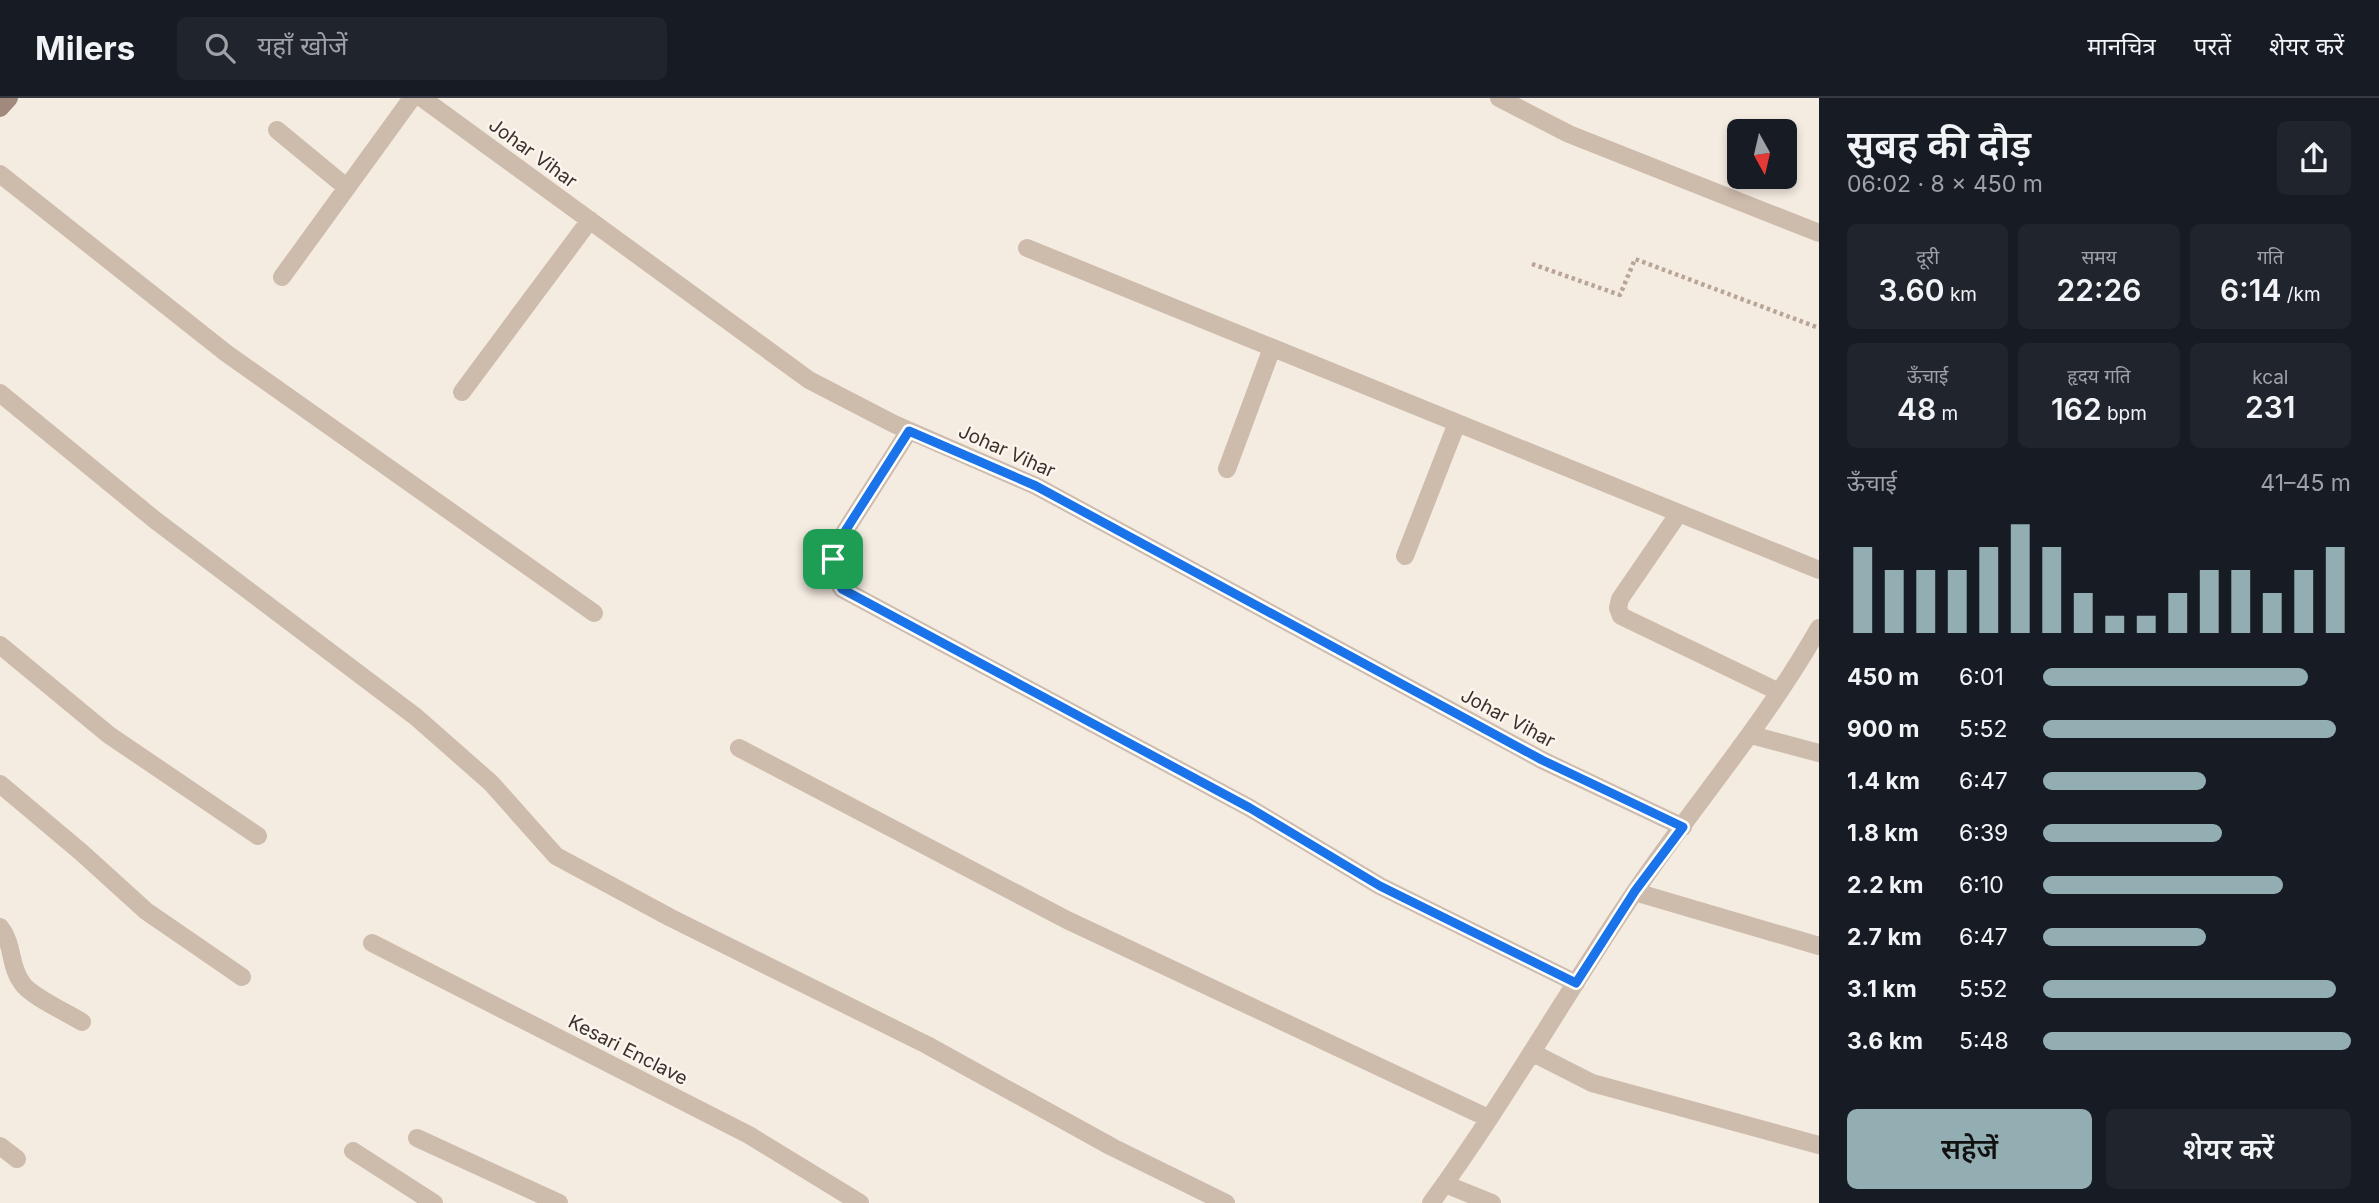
<!DOCTYPE html>
<html lang="hi">
<head>
<meta charset="utf-8">
<style>
  body { margin:0; font-family:Inter,"Noto Sans Devanagari",sans-serif; background:#20242c; color:#f1f3f6; height:100vh; display:flex; flex-direction:column; font-size:26px; white-space:nowrap }
  * { box-sizing:border-box; margin:0 }
  p { font-size:23px; color:#9ea1a6 }
  .icon { flex:none; width:38px; height:38px; fill:none; stroke:currentColor; stroke-width:2; stroke-linecap:round; stroke-linejoin:round }
  .map { position:relative; flex:1; overflow:hidden }
  .drawer { display:flex; flex-direction:column; background:#171b24; width:560px }
  .drawer>* { flex:none }
  .needle { width:46px; rotate:172deg }
  .fabs { position:absolute; left:1727px; top:21px; display:grid; gap:14px }
  .fabs a { display:grid; place-items:center; width:70px; height:70px; border-radius:10px; background:#171b24; box-shadow:0 4px 10px #0003; font-size:35px }
  .pin { position:absolute; display:grid; place-items:center; width:60px; height:60px; color:#fff; margin:-30px; border-radius:14px; box-shadow:0 4px 10px #0006 }
  .round { display:grid; place-items:center; flex:none; width:74px; height:74px; border-radius:10px; background:#20242c }
  .summary { display:flex; align-items:center; justify-content:space-between; height:119px; padding:0 28px }
  h1 { font-size:38px; font-weight:600; line-height:52px }
  .stats { display:grid; grid-template-columns:repeat(3,1fr); gap:10px; height:119px; padding:7px 28px }
  .stats div { display:grid; align-content:center; border-radius:10px; background:#20242c; text-align:center }
  .stats b { font-size:30px; font-weight:600 }
  .stats small { font-size:19px; font-weight:400 }
  .stats p { font-size:19px }
  .chart { height:196px; padding:14px 28px }
  .chart p { display:flex; justify-content:space-between }
  .chart svg { width:100%; height:126px; margin-top:7px; stroke:#92aeb2; stroke-width:6 }
  .action { display:flex; gap:14px; margin-top:auto; padding:14px 28px }
  .action a { flex:1; height:80px; border-radius:10px; background:#92aeb2; color:#111; font-size:28px; font-weight:600; line-height:80px; text-align:center }
  .action a+a { background:#20242c; color:#f1f3f6 }
  ul { padding:0 28px; list-style:none; font-size:23px }
  li { display:grid; grid-template-columns:112px 84px 1fr; align-items:center; height:52px }
  li i { height:18px; border-radius:9px; background:#92aeb2 }
  header { display:flex; align-items:center; gap:42px; box-sizing:border-box; height:98px; padding:0 35px; background:#171b24; border-bottom:2px solid #363941 }
  header strong { font-size:33px }
  nav { display:flex; gap:38px; margin-inline-start:auto; font-size:24px }
  .search { width:490px; height:63px; background:#20242c; display:flex; align-items:center; gap:18px; box-sizing:border-box; padding:0 24px; border-radius:10px; color:#9ea1a6; font-size:26px }
  main { display:flex; flex:1; min-height:0 }
  .map>svg:first-child { display:block }
  .lines { fill:none; stroke-linecap:round; stroke-linejoin:round }
  .path { stroke:#b9a596; stroke-width:4.5; stroke-dasharray:3.5 3.5; stroke-linecap:butt }
  .street { stroke:#cdbbac; stroke-width:18 }
  .secondary { stroke:#a18a7d; stroke-width:18 }
  .route-casing { stroke:#fff; stroke-width:14 }
  .route { stroke:#1a73e8; stroke-width:9 }
  .labels { text-anchor:middle; dominant-baseline:central; stroke-width:5; stroke-linejoin:round; paint-order:stroke }
  .street-label { font-size:19px; fill:#3b302b; stroke:#fbf5ee }
</style>
</head>
<body>
<header>
<strong>Milers</strong>
<div class="search"><svg class="icon" aria-label="search" viewBox="0 0 24 24"><circle cx="10" cy="10" r="6"/><path d="M15 15l6 6"/></svg>यहाँ खोजें</div>
<nav><a>मानचित्र</a><a>परतें</a><a>शेयर करें</a></nav>
</header>
<main>
<div class="map">
<svg width="1819" height="1105" viewBox="0 0 1819 1105">
  <rect width="100%" height="100%" fill="#f4ebe1"/>
  <g class="lines">
    <!-- path -->
    <path class="path" d="M1532 166 1620 197 1635 161 1819 230"/>
    <!-- street -->
    <path class="street" d="M422 0 809 282 894 326 1036 388 1542 662 1683 729
      M1499 0 1569 36 1819 135
      M277 32 346 89
      M0 76 226 255 594 515
      M1027 150 1819 472
      M282 179 412 0
      M462 294 590 122
      M0 295 155 422 416 619 491 685 556 758 671 820 927 947 1112 1049 1226 1105
      M909 333 835 449V479L842 491 1250 710 1380 788 1576 885
      M1227 371 1272 250
      M1679 415 1620 501 1618 510 1621 518 1779 594
      M1405 458 1457 325
      M0 547 109 637 258 738
      M1751 637 1819 655
      M739 650 1067 822 1488 1020
      M0 686 81 754 146 813 242 879
      M1635 794 1819 848
      M0 829C14 846 9 868 22 885 30 898 68 915 82 924
      M372 845 749 1037 860 1105
      M1533 955 1592 985 1819 1047
      M417 1040 559 1105
      M0 1048 17 1061
      M353 1053 434 1105
      M1445 1086 1492 1105
      M1431 1105C1504 1005 1565 897 1634 795 1695 705 1766 624 1819 530"/>
    <!-- secondary -->
    <path class="secondary" d="M0 10 9 0"/>
  </g>
  <g class="lines">
    <defs>
      <path id="route" d="M909 333 1036 388 1542 662 1683 729 1635 793 1576 885 1380 788 1250 710 842 491 835 479V449Z"/>
    </defs>
    <!-- route casing -->
    <use href="#route" class="route-casing"/>
    <!-- route -->
    <use href="#route" class="route"/>
  </g>
  <g class="labels">
    <!-- street labels -->
    <g class="street-label">
      <text transform="translate(533 55) rotate(36)">Johar Vihar</text>
      <text transform="translate(1007 353) rotate(24)">Johar Vihar</text>
      <text transform="translate(1508 620) rotate(28)">Johar Vihar</text>
      <text transform="translate(628 952) rotate(27)">Kesari Enclave</text>
    </g>
  </g>
</svg>
<div class="fabs">
<a><svg class="needle" viewBox="-14 -14 28 28"><path d="M0-13l5 13h-10z" fill="#e53935"/><path d="M0 13l5-13h-10z" fill="#9ea1a6"/></svg></a>
</div>
<div class="pin" style="left:833px;top:461px;background:#1e9e55"><svg class="icon" aria-label="arrive" viewBox="0 0 24 24"><path d="M6 21V4h12l-3 4 3 4H6"/></svg></div>
</div>
<section class="drawer">
<div class="summary"><div><h1>सुबह की दौड़</h1><p>06:02 · 8 × 450 m</p></div><a class="round"><svg class="icon" aria-label="share" viewBox="0 0 24 24"><path d="M12 15V3M7 8l5-5 5 5M5 13v7h14v-7"/></svg></a></div>
<div class="stats">
<div><p>दूरी</p><b>3.60<small> km</small></b></div>
<div><p>समय</p><b>22:26</b></div>
<div><p>गति</p><b>6:14<small> /km</small></b></div>
</div>
<div class="stats">
<div><p>ऊँचाई</p><b>48<small> m</small></b></div>
<div><p>हृदय गति</p><b>162<small> bpm</small></b></div>
<div><p>kcal</p><b>231</b></div>
</div>
<div class="chart"><p><span>ऊँचाई</span>41–45 m</p>
<svg viewBox="0 0 160 44" preserveAspectRatio="none"><path d="M5 44V14M15 44V22M25 44V22M35 44V22M45 44V14M55 44V6M65 44V14M75 44V30M85 44V38M95 44V38M105 44V30M115 44V22M125 44V22M135 44V30M145 44V22M155 44V14"/></svg>
</div>
<ul>
<li><b>450 m</b>6:01<i style="width:86%"></i></li>
<li><b>900 m</b>5:52<i style="width:95%"></i></li>
<li><b>1.4 km</b>6:47<i style="width:53%"></i></li>
<li><b>1.8 km</b>6:39<i style="width:58%"></i></li>
<li><b>2.2 km</b>6:10<i style="width:78%"></i></li>
<li><b>2.7 km</b>6:47<i style="width:53%"></i></li>
<li><b>3.1 km</b>5:52<i style="width:95%"></i></li>
<li><b>3.6 km</b>5:48<i style="width:100%"></i></li>
</ul>
<div class="action"><a>सहेजें</a><a>शेयर करें</a></div>
</section>
</main>
</body>
</html>
